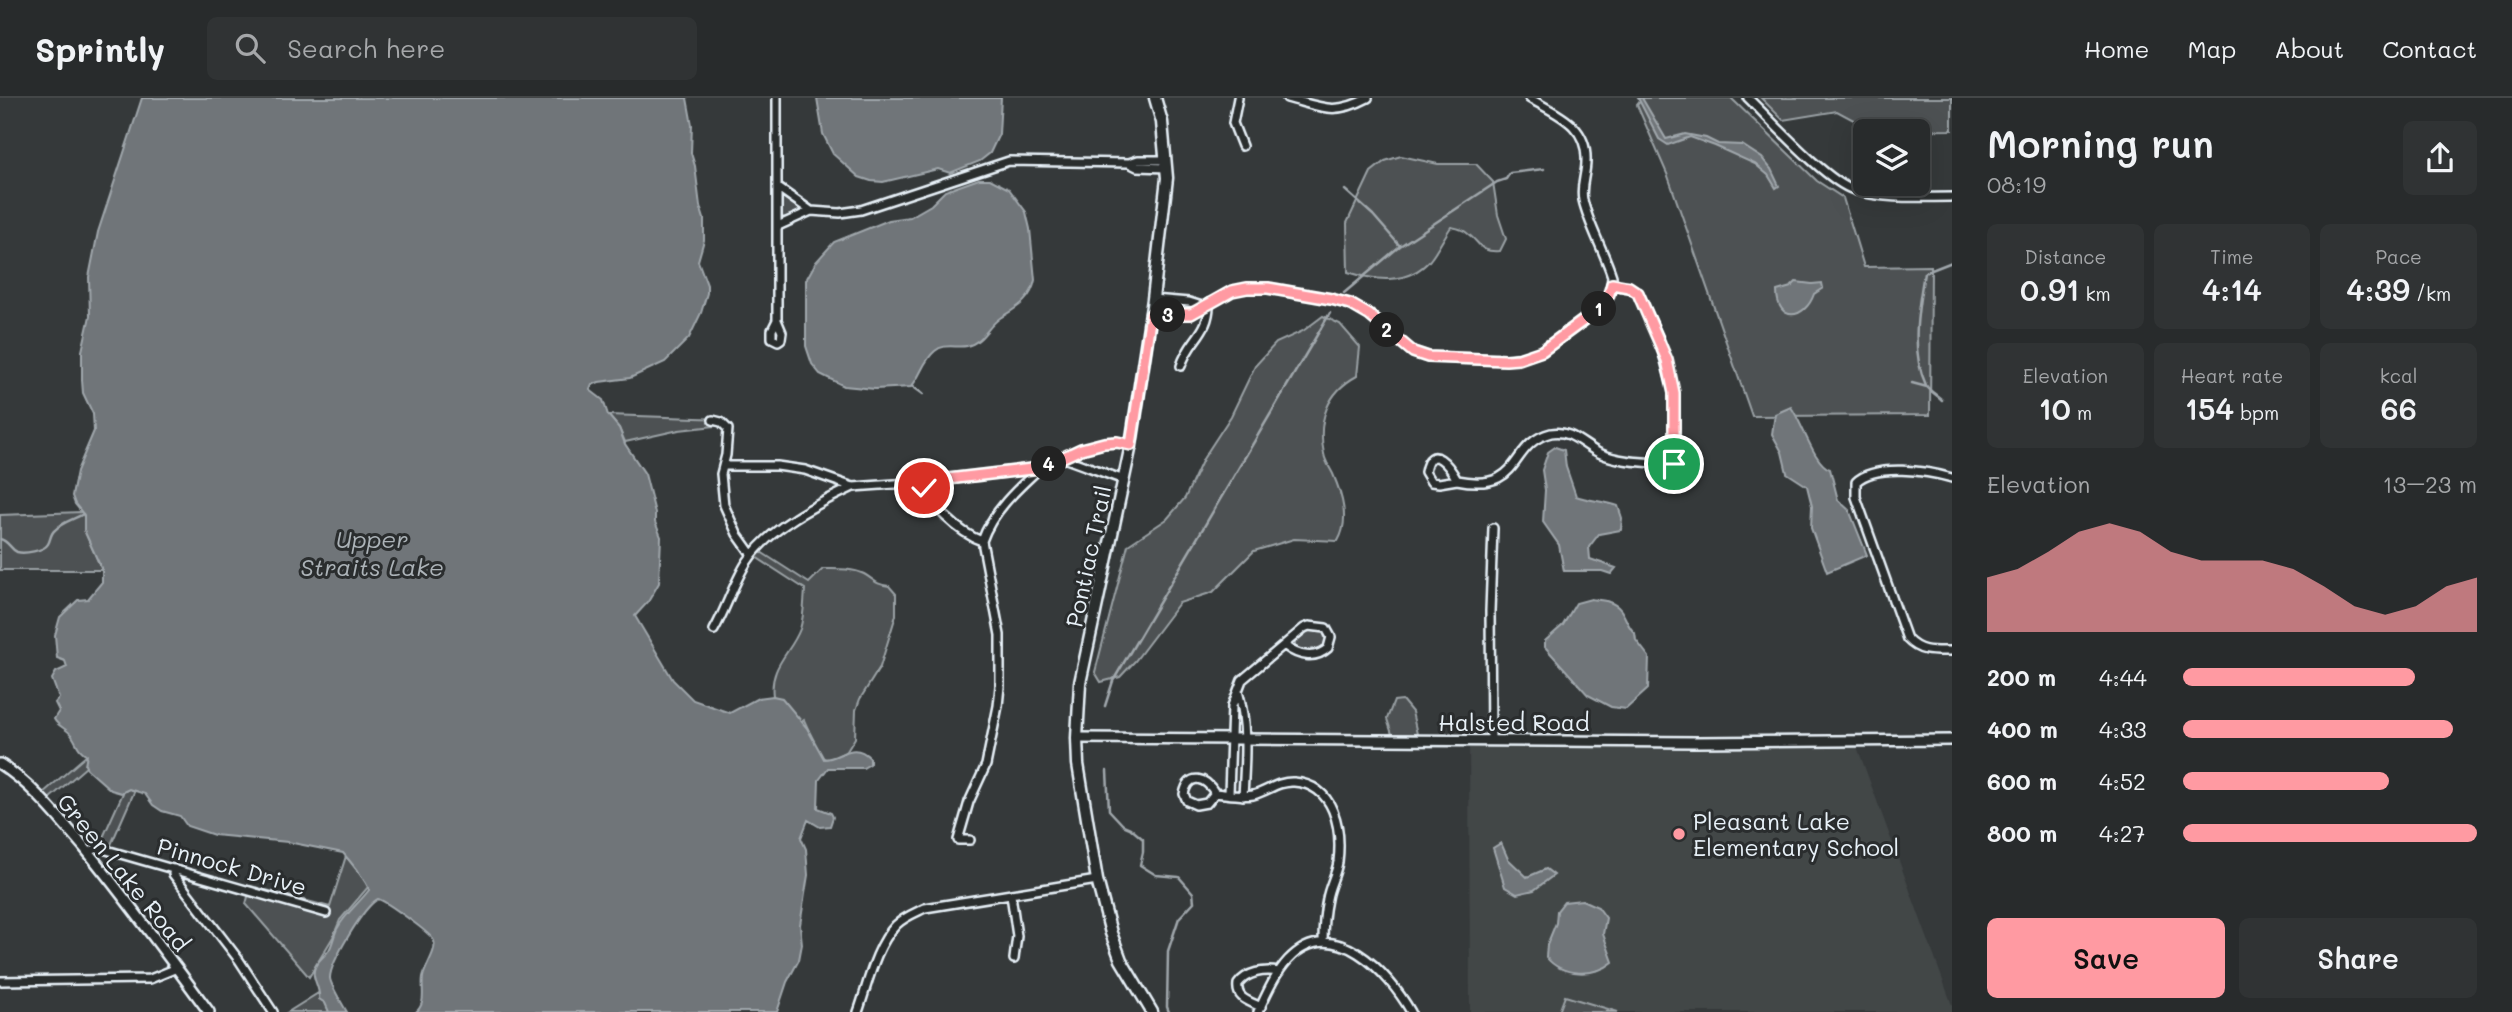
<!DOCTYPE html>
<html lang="en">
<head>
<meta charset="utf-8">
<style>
  body { margin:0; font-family:Mali,sans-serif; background:#303334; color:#f1f3f6; height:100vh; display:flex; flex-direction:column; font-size:26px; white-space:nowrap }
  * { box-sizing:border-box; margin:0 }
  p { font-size:23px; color:#a5a7a9 }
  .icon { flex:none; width:38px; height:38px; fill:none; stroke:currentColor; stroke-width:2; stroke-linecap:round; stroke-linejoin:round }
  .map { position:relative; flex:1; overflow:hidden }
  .details { display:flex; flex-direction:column; background:#282b2c; width:560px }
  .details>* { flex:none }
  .tools { position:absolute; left:1853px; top:21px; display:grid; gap:14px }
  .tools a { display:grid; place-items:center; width:77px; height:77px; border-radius:10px; background:#282b2c; box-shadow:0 7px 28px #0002,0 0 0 2px #444748; font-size:35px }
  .pin { position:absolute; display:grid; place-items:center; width:60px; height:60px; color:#fff; margin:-30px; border:4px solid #fff; border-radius:50%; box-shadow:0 2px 7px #0007 }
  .km { position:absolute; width:35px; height:35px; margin:-18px; border-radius:50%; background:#222; color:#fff; font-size:19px; line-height:35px; text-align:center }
  .round { display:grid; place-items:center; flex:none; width:74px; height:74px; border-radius:10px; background:#303334 }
  .overview { display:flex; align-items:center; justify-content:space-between; height:119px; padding:0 35px }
  h1 { font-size:38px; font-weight:600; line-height:52px }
  .stats { display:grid; grid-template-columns:repeat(3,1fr); gap:10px; height:119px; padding:7px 35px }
  .stats div { display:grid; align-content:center; border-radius:10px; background:#303334; text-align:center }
  .stats b { font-size:30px; font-weight:600 }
  .stats small { font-size:19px; font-weight:400 }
  .stats p { font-size:19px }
  .chart { height:196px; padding:14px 35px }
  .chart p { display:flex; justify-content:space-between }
  .chart svg { width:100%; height:126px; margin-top:7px; fill:#ff9aa2; opacity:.7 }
  .primary-button { display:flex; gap:14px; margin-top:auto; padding:14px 35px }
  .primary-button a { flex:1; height:80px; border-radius:10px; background:#ff9aa2; color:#111; font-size:28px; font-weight:600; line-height:80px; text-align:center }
  .primary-button a+a { background:#303334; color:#f1f3f6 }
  ul { padding:0 35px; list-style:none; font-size:23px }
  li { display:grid; grid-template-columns:112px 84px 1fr; align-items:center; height:52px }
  li i { height:18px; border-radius:9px; background:#ff9aa2 }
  header { display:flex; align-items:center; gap:42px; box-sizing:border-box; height:98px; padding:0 35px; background:#282b2c; border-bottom:2px solid #444748 }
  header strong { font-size:33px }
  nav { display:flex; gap:38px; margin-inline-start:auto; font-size:24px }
  .search { width:490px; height:63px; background:#303334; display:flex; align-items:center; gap:18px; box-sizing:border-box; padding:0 24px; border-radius:10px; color:#a5a7a9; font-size:26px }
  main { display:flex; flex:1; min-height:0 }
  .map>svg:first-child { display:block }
  .built { fill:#424647 }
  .green { fill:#4d5152; stroke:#9aa1a5; stroke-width:2 }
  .water { fill:#707579; stroke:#a0a7ac; stroke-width:2 }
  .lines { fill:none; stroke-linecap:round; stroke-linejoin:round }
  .stream { stroke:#a0a7ac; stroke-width:2.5 }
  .minor-casing { stroke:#e8f1f8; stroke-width:12 }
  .tertiary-casing { stroke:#e8f1f8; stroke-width:14 }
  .secondary-casing { stroke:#e8f1f8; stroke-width:15 }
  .minor { stroke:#2a2d2e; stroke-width:7 }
  .tertiary { stroke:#2a2d2e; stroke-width:9 }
  .secondary { stroke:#2a2d2e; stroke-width:10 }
  .route-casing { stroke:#fff; stroke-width:14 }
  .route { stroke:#ff9aa2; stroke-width:9 }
  .poi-dot { fill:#ff9aa2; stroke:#2a2d2e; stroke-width:2.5 }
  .labels { text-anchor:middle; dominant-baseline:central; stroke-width:6; stroke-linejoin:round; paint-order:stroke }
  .street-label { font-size:23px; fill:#e8f1f8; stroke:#2a2d2e }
  .poi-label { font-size:23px; fill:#e8f1f8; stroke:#2a2d2e; text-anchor:start }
  .water-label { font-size:24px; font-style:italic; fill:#acb3b8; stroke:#2a2d2e }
</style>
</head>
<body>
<header>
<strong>Sprintly</strong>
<div class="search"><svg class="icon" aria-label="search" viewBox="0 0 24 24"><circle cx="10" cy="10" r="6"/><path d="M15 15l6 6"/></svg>Search here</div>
<nav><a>Home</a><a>Map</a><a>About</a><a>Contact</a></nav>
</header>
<main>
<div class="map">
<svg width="1952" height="914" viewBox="0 0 1952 914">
  <rect width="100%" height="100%" fill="#35393a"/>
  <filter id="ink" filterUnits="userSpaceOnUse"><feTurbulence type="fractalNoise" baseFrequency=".0143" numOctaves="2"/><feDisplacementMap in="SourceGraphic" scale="14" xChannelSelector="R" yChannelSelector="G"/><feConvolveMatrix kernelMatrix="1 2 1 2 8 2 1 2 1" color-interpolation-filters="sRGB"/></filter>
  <g filter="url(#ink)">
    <!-- built -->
    <path class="built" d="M1469 643H1855L1952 907V914H1470Z"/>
    <!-- green -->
    <path class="green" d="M1643 0H1731L1817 83 1843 100 1864 169 1931 168 1930 317 1752 318 1668 78 1637 7Z
      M1761 0H1952V32L1874 33 1837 13 1783 22Z
      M1401 58 1438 66H1476L1493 84 1498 117 1506 141 1500 153C1479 155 1481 145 1467 135 1463 131 1456 130 1451 129 1444 139 1438 152 1430 162 1408 187 1376 183 1348 174L1347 125 1371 74 1385 63Z
      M783 99 800 111 802 114 789 120 782 119 781 101Z
      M1323 218 1340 226 1360 249 1357 278C1327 294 1317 323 1324 356 1325 363 1330 370 1333 376 1342 397 1350 422 1338 443L1294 441 1254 453 1213 494 1179 505 1135 563 1120 579 1101 584 1095 574 1128 447 1167 421 1185 400 1203 361 1231 318 1255 268 1276 245 1303 233Z
      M608 317 724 321 723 327 679 332 625 344 619 330Z
      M82 414 85 421 84 432 102 472H0V417Z
      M761 454 809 485 823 471C836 471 852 470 864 476 875 482 874 486 889 488L896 496V517L880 569 860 601 856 612 855 640 847 653 829 662 821 659 804 622 801 624C790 614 788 602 773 598 769 568 791 555 800 531 804 519 804 504 805 491L756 459Z
      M1309 533 1324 535 1326 545 1321 550 1299 553 1295 547V543Z
      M1402 602 1412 614 1417 636H1392L1387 621 1394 603Z
      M87 657 86 669 49 701 43 695Z
      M128 691 135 692 110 749 100 746 123 695Z
      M346 758 369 788 340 822 333 839 309 879 246 806 251 788 330 809Z
      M320 894 319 898 326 905 329 914H288Z
      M1565 898 1618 914H1559Z"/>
    <!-- water -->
    <path class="water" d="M142 0H687L692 27 691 55 695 68 700 108 704 121V142L698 163 707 187V195L701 215 689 240 665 264 630 280 599 284 592 287 590 292 603 302 608 317 619 330 625 346 645 376 655 415V424L661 439 659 485 648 504 635 518 673 582 693 602 730 615 758 600 773 598 782 600 807 630 824 661C840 661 853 642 870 660V666L863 670H828L819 682 818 710 831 715 833 719 830 728 820 729 808 722 801 740 806 751 808 777 800 827 802 846 799 862 787 884 777 914H416C427 904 421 892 423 879 425 868 437 853 434 843 432 836 384 802 378 801 364 808 330 865 330 880 330 885 344 909 347 914H329L325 905 319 901C321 889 310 880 315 869 318 862 325 858 329 852 333 845 334 837 337 831 345 816 359 805 369 792 367 784 350 763 343 755L288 744 214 737 187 728 180 718 162 713 153 707 145 696 129 691 121 695 111 692 87 671 85 667 87 657C77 651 78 647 72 638 67 630 58 629 54 621L59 613 55 605 59 600 52 581 56 574 67 569 65 563 57 560 55 537 60 519 78 502 88 501 102 484V472L84 432V417L75 406 72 398 77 373 94 333 93 316 83 295 82 282V253L90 218 89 179 98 134Z
      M817 0H1001L999 36 990 55 980 63 950 75 938 71 883 84 871 83 859 79 833 56 823 36Z
      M1638 0H1642L1666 41 1685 36 1706 40 1718 46 1742 47 1762 60 1771 71 1779 88 1776 90 1768 77 1755 66 1715 48 1690 39 1668 47 1659 41Z
      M979 81H990L1009 91 1026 114 1030 131 1035 182C1031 203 1016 210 1000 220 988 228 982 245 967 248 956 250 944 245 935 253 923 263 921 278 911 289L875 291 844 288 820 276 812 266 806 248V182L816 164 834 144 889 122 910 119 931 107 945 93Z
      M1796 184 1812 186 1822 185 1823 190 1814 196C1805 222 1777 225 1777 193L1791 189Z
      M1791 309C1802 324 1814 366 1830 371L1838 402 1849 412 1867 457 1827 474 1811 430 1812 408 1807 388 1787 375 1782 354 1772 336 1775 316Z
      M1555 349 1564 352 1566 369 1576 398C1590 403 1604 403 1618 408L1622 420 1621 432 1599 436 1589 449 1590 461 1616 470 1611 476 1602 473H1564L1559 447 1543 424 1545 392 1542 372 1548 354Z
      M1591 501C1596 502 1604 502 1609 504 1626 509 1624 526 1635 535L1636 542 1649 559 1648 591 1626 611 1611 609 1588 597 1545 549V543L1563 527 1576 505Z
      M1501 745 1508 761 1527 779 1546 771 1554 777 1534 792 1517 796 1505 789 1493 750Z
      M1582 802 1598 809 1606 820 1603 836 1613 864C1595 879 1562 879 1546 859L1547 847 1556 825 1557 813 1564 804Z"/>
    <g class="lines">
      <!-- stream -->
      <path class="stream" d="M1345 92 1373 117 1400 148
        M1344 195 1400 148 1497 84 1506 81 1510 75 1544 71
        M1912 285 1927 289
        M912 288 923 296
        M1942 302C1937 297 1929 293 1926 287 1910 253 1918 210 1924 175L1952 164
        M0 441C9 443 10 451 17 454 24 456 44 453 48 446 51 441 50 436 55 432 62 424 75 421 83 416
        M1105 608 1113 583 1330 215
        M1107 673 1109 712 1123 727 1130 730 1143 741V754L1140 767 1156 777 1179 779 1193 795 1194 804 1179 820 1168 853 1167 909 1169 914"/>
      <defs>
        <path id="minor" d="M777 0V222L782 234 781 241 778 243 772 240V232L777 222
          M1238 0 1233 25 1242 48
          M1287 0C1321 9 1334 18 1368 0
          M1748 0C1771 22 1827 84 1854 92 1885 102 1921 99 1952 99
          M1166 62H1138L1129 65 1137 69 1167 70
          M777 89 811 113
          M778 128 811 113 840 115 861 112 1009 63 1129 65
          M1153 201 1189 204 1202 208
          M1151 216H1191L1232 193 1247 190H1268L1331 201 1350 206 1369 217 1413 254 1428 259 1505 262 1519 260 1542 253 1599 211 1611 192 1612 178C1604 153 1588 125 1583 102 1580 89 1586 77 1586 64 1588 26 1556 16 1529 0
          M1181 268C1189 241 1210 235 1209 205
          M713 322 721 324 728 331 726 357 721 376 724 407 737 436 752 457
          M1064 360 1124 382
          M724 368H777L805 372 853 389 923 384 1040 370 1081 351 1104 345 1117 344 1131 347
          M1952 380C1928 373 1875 365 1856 384V399L1907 541C1920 555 1934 553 1952 553
          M1457 382 1439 385 1431 384 1425 374C1431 342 1450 369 1457 382 1525 395 1507 346 1551 335 1570 331 1583 347 1599 355 1621 365 1650 364 1674 366V295L1659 241 1638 195 1629 189 1612 186
          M923 384C927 406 961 436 982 443
          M982 443C992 414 1017 391 1040 370
          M714 532C726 511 734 484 747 464 770 429 817 406 853 389
          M1238 593C1248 626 1245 664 1243 698
          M1491 642 1490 513 1493 430
          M1215 695 1207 705 1196 707 1187 703 1184 696C1189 673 1206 680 1215 695 1227 696 1241 699 1253 697 1268 693 1278 683 1294 684 1335 687 1342 731 1338 764 1336 777 1329 788 1327 801 1324 815 1323 829 1323 844
          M1229 696 1232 608 1242 582 1304 530 1309 528 1326 530 1331 539 1328 550C1315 562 1298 558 1285 548
          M970 742H958L969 704 986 667 998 608 1000 588V537L982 443
          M88 755 97 750 103 751 326 815
          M174 771 173 776 239 862 273 914
          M1011 797 1017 838 1014 861
          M0 883 150 881 177 870
          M1261 909C1249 903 1236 901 1238 886 1247 874 1264 871 1279 874
          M858 914C868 886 875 849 896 827 904 819 915 815 925 810L1097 782
          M1258 914C1266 897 1275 876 1288 862 1333 814 1389 875 1411 914"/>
        <path id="tertiary" d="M1077 640 1696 644 1952 642
          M0 666C33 687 58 719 83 748 127 802 168 858 209 914"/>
        <path id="secondary" d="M1152 914 1121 862 1111 835 1097 782 1078 666 1077 640 1080 585 1131 347 1153 201 1167 80 1162 24 1155 0"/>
      </defs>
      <!-- minor casing -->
      <use href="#minor" class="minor-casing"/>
      <!-- tertiary casing -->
      <use href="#tertiary" class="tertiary-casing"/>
      <!-- secondary casing -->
      <use href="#secondary" class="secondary-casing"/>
      <!-- minor -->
      <use href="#minor" class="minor"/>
      <!-- tertiary -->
      <use href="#tertiary" class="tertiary"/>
      <!-- secondary -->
      <use href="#secondary" class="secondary"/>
    </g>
  </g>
  <g class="lines" filter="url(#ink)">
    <defs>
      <path id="route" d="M924 390 923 384 1040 370 1081 351 1104 345 1117 344 1131 347 1151 216H1191L1232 193 1247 190H1268L1331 201 1350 206 1369 217 1413 254 1428 259 1506 262 1519 261 1542 253 1599 211 1608 199 1612 186 1629 189 1638 195 1667 262 1674 295V366"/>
    </defs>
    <!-- route casing -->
    <use href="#route" class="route-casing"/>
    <!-- route -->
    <use href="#route" class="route"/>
  </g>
  <!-- markers -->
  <circle class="poi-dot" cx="1679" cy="736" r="7"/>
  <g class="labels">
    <!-- street labels -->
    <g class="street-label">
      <text transform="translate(1088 458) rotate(-78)">Pontiac Trail</text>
      <text x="1514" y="624">Halsted Road</text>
      <text transform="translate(232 768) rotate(16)">Pinnock Drive</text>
      <text transform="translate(124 774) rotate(51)">Green Lake Road</text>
    </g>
    <!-- poi labels -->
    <g class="poi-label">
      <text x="1693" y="723">Pleasant Lake<tspan x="1693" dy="26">Elementary School</tspan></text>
    </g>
    <!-- water labels -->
    <g class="water-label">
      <text x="372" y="440">Upper<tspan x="372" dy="28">Straits Lake</tspan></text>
    </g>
  </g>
</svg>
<div class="tools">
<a><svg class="icon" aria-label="layers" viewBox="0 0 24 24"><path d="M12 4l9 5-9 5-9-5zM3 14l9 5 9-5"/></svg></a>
</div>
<div class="pin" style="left:1674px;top:366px;background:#1e9e55"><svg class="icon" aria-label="arrive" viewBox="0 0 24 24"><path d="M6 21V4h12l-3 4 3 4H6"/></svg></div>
<div class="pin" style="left:924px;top:390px;background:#d93025"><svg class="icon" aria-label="check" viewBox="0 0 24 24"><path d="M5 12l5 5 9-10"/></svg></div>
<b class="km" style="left:1599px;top:211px">1</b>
<b class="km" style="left:1387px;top:232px">2</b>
<b class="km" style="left:1168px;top:217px">3</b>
<b class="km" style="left:1049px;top:366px">4</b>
</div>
<section class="details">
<div class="overview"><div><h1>Morning run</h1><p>08:19</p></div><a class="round"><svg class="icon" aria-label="share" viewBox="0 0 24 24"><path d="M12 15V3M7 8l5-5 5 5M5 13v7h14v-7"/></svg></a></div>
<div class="stats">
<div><p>Distance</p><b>0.91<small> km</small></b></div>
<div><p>Time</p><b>4:14</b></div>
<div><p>Pace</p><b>4:39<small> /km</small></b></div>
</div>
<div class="stats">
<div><p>Elevation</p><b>10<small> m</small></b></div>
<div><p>Heart rate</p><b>154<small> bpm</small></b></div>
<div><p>kcal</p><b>66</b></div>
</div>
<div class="chart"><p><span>Elevation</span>13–23 m</p>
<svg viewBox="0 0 160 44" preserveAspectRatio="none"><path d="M0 44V25L10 22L20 16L30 9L40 6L50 9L60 16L70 19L80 19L90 19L100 22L110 28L120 35L130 38L140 35L150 28L160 25V44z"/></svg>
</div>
<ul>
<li><b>200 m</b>4:44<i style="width:79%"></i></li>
<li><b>400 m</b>4:33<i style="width:92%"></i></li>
<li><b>600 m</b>4:52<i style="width:70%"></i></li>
<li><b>800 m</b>4:27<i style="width:100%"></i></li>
</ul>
<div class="primary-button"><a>Save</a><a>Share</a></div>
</section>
</main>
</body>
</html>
